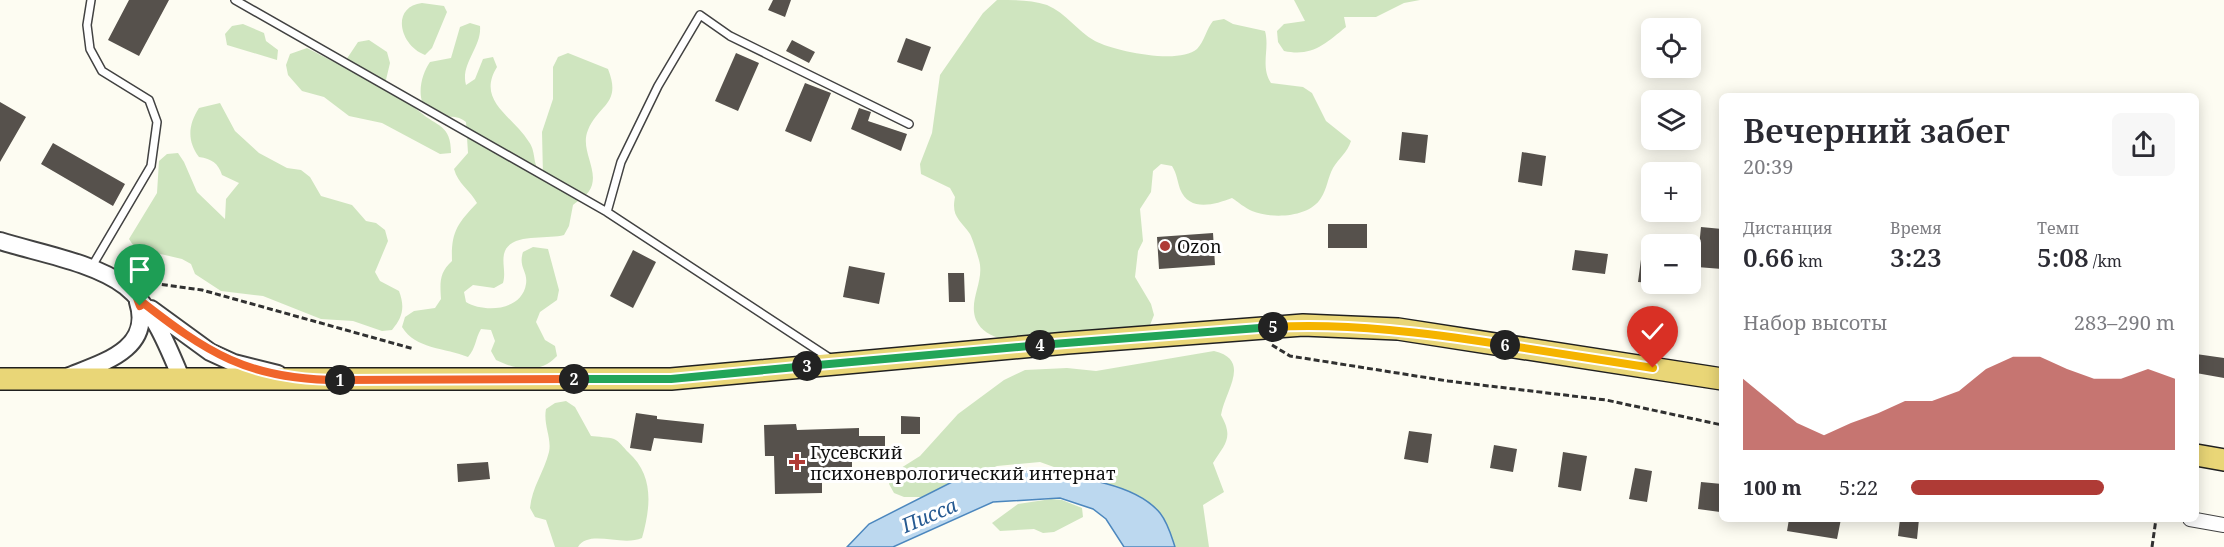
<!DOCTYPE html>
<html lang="ru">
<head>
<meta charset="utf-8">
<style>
  body { margin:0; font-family:"Noto Serif",serif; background:#f7f7f7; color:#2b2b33; height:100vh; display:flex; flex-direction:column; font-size:22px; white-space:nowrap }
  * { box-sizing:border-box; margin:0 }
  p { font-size:20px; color:#7c7c81 }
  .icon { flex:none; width:33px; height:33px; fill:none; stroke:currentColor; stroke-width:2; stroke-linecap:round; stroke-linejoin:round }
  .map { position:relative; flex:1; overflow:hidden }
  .drawer { position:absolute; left:1719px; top:93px; width:480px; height:429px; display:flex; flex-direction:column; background:#fff; border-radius:9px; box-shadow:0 3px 15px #0003 }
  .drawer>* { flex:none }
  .buttons { position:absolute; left:1641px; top:18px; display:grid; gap:12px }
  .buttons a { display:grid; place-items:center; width:60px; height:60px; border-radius:9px; background:#fff; box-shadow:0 3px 15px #0003; font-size:30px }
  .pin { position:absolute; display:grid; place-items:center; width:51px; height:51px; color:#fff; margin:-62px -26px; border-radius:50% 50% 50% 0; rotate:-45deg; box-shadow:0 0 6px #0007 }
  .pin .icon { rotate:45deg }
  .km { position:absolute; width:30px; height:30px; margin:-15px; border-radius:50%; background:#222; color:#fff; font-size:16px; line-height:30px; text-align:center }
  .round { display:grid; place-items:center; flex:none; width:63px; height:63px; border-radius:9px; background:#f7f7f7 }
  .headline { display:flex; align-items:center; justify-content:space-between; height:102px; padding:0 24px }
  h1 { font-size:33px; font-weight:600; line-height:45px }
  .stats { display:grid; grid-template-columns:repeat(3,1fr); gap:9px; height:102px; padding:6px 24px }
  .stats div { display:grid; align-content:center }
  .stats b { font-size:26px; font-weight:600 }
  .stats small { font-size:16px; font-weight:400 }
  .stats p { font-size:16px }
  .chart { height:168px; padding:12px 24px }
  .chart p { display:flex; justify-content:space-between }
  .chart svg { width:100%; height:108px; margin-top:6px; fill:#af3b36; opacity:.7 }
  ul { padding:0 24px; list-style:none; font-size:20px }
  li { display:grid; grid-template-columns:96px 72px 1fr; align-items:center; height:45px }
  li i { height:15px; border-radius:8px; background:#af3b36 }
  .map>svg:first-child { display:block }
  .green { fill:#cfe5bf }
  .water { fill:#bcd8ef; stroke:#4c87be; stroke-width:1.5 }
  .building { fill:#56514c }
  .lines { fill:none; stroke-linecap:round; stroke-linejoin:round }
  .service-casing { stroke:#424242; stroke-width:10 }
  .minor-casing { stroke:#424242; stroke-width:16 }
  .tertiary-casing { stroke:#424242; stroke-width:20 }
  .primary-casing { stroke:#202020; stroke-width:24 }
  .path { stroke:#313131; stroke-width:3; stroke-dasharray:6 3; stroke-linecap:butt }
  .service { stroke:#fff; stroke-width:7 }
  .minor { stroke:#fff; stroke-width:14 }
  .tertiary { stroke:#fff; stroke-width:16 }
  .primary { stroke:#e9d677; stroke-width:21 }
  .split-1-casing { stroke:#fff; stroke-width:12 }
  .split-2-casing { stroke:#fff; stroke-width:12 }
  .split-3-casing { stroke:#fff; stroke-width:12 }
  .split-4-casing { stroke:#fff; stroke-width:12 }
  .split-5-casing { stroke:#fff; stroke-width:12 }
  .split-6-casing { stroke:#fff; stroke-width:12 }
  .split-7-casing { stroke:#fff; stroke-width:12 }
  .split-1 { stroke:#f0652b; stroke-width:8 }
  .split-2 { stroke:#f0652b; stroke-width:8 }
  .split-3 { stroke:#22a559; stroke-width:8 }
  .split-4 { stroke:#22a559; stroke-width:8 }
  .split-5 { stroke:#22a559; stroke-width:8 }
  .split-6 { stroke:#f5b400; stroke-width:8 }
  .split-7 { stroke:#f5b400; stroke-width:8 }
  .poi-dot { fill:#af3b36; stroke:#fff; stroke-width:2 }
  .labels { text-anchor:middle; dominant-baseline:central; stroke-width:6; stroke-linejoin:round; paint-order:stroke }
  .poi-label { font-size:18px; fill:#0f0f0f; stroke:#fff; text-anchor:start }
  .water-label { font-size:20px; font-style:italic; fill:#265a92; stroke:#fff }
</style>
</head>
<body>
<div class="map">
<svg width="2224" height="547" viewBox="0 0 2224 547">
  <rect width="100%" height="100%" fill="#fdfcf2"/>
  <!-- green -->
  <path class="green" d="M997 0C1014 0 1031 0 1047 5 1066 13 1077 31 1095 41 1114 51 1179 65 1197 49 1204 42 1207 28 1213 21L1224 19 1233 24 1265 31C1270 49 1260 66 1271 83L1303 87 1312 93 1326 121 1351 141C1347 153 1339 158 1333 168 1328 177 1327 189 1321 198 1309 218 1271 219 1252 211 1245 208 1238 202 1232 198 1214 205 1189 212 1180 189 1177 180 1177 174 1172 166L1161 164 1153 171 1151 192 1140 209 1143 241 1138 251 1135 277 1151 304 1154 315 1150 325 1141 330 1002 339C991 336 981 331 976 320 968 300 985 281 979 260 977 253 973 240 970 234 960 219 951 217 955 197L950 188 921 174 920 164 932 133 940 75 983 13Z
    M1294 0H1420L1404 3 1376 17H1344L1346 27C1325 44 1312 57 1284 51L1278 42 1277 31 1284 24 1305 21Z
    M422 3 444 6 447 12 432 48 425 55C400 46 390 7 422 3Z
    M470 23 480 26C482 47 460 64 466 85L475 79 483 59 493 57 497 67C476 101 512 115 529 142 537 153 531 165 543 176L542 132 553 99V67L558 57 568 53 608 69C622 104 599 104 588 130 580 149 597 167 592 185 589 195 580 199 573 205L569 226 564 235C547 240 509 232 504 254 502 264 506 272 503 283L494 288 473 285 464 292 466 302C484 313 522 311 526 284 528 271 518 267 523 252L533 247 548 249 559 290 557 300 540 312 536 322 545 340 555 346 557 356C541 374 516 370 496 360L491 351 495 341 491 330 481 329C475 339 476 348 468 357 446 348 415 349 402 327L405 317 414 311 435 308 441 299C440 282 439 273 452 261 451 232 457 224 477 203 470 190 458 184 454 169L468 153 466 122C456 114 450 118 439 116 413 111 419 77 430 62L451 58 460 27Z
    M243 24 264 33 266 41 278 50 277 60 227 45 225 34 232 26Z
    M369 40 387 52 390 63 385 84 392 94 398 93C406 98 412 106 420 112 437 127 451 124 451 153L440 154 382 123 349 116 324 97 302 91 288 75 286 65 290 54 307 48 336 63 346 60 358 42Z
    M220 103 235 131 259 153 287 168 301 170 310 177 321 196 352 205 366 221 376 223 385 230 388 241 375 272 380 281 399 291C405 307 403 317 392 330L382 331 353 321 321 319 263 296 221 291 195 274 191 264 182 259 135 248 129 239 157 193 159 161 167 154 178 153 184 162 197 192 225 219 226 199 239 183 222 175C218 163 212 159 199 157 187 141 188 125 199 108Z
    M1214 351C1252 360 1225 391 1221 415 1234 438 1225 444 1213 463L1224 492 1203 505 1209 547H1163L1129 494 1040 462 997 466 926 497H904L894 493 889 484 893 473 920 456 958 414 1004 380 1025 370 1067 368 1096 371Z
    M566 401 575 407 591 436C598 437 608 437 614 439 619 441 624 448 628 452 654 475 651 506 642 538 622 547 589 529 578 547H555L546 520 535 517 530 508C532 487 544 472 549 452 552 438 543 425 546 409L555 403Z
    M1051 499 1062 500 1082 508 1083 517 1054 532 1043 533 1034 529 1000 531 992 523 1018 504Z"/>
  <!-- water -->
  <path class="water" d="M1017 470C1059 476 1131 478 1160 513 1168 523 1171 535 1175 547H1124L1106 519 1093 509 1060 498 993 502 893 547H847L869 524 954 481 985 471Z"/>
  <!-- building -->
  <path class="building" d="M129 0H169L139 56 108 40Z
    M773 0H791L785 17 768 10Z
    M906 38 931 47 922 71 897 62Z
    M792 40 815 52 809 63 786 51Z
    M736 53 759 63 738 111 715 101Z
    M805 83 831 93 811 142 785 131Z
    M0 102 26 117 0 162Z
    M859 108 871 112 868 121 907 134 901 151 851 129Z
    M1402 132 1428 135 1425 163 1399 160Z
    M53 143 125 184 113 206 41 164Z
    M1522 152 1546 156 1542 186 1518 182Z
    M1328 224H1367V248H1328Z
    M1701 227 1722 229V269L1697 267Z
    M1213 233 1215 265 1159 269 1157 237Z
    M1644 237 1652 238V283L1638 282Z
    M633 250 656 262 633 308 610 296Z
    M1575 250 1608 254 1605 274 1572 270Z
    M849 266 885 273 879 304 843 297Z
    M948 273H964L965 302H949Z
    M2196 354 2224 358V378L2196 373Z
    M636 413 657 416V419L704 424 702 443 654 438 651 451 630 448Z
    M901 416 920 417V434H901Z
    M796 424 797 430 859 428V436H885V446L860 448V457L852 458V473L822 474V493L775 494 774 456H765L764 425Z
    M1409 431 1432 434 1428 463 1404 459Z
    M1494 445 1517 449 1513 472 1490 468Z
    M1563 452 1587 456 1581 491 1558 487Z
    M488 462 490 479 458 482 457 464Z
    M1635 468 1652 471 1647 502 1629 499Z
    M1701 482 1722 484 1720 512 1698 509Z
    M1789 519H1841L1837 539 1787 531Z
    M1900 519H1919L1917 539 1898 536Z"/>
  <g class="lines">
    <defs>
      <path id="service" d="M91 0 87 25 90 49 102 71 149 100 157 122 151 166 91 268
        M235 0 607 212 831 359
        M607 212 621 162 658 86 700 15 730 36 909 124"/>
      <path id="minor" d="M2190 519 2224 525"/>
      <path id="tertiary" d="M0 241C38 253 93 262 125 286 154 309 168 347 182 380
        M151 309 210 352 234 363 278 374
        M67 377C101 363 153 350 138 302"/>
      <path id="primary" d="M0 379H671L1067 343 1303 325 1398 329 1722 379
        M2196 455 2224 460"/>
    </defs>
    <!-- service casing -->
    <use href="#service" class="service-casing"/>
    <!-- minor casing -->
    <use href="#minor" class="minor-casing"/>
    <!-- tertiary casing -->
    <use href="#tertiary" class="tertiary-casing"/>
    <!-- primary casing -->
    <use href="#primary" class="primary-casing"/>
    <!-- path -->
    <path class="path" d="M144 282 202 290 414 349
      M1272 345 1290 356 1448 381 1606 400 1722 425
      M2152 547 2156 519"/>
    <!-- service -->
    <use href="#service" class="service"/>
    <!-- minor -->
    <use href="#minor" class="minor"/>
    <!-- tertiary -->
    <use href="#tertiary" class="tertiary"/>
    <!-- primary -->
    <use href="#primary" class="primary"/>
  </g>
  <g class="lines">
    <defs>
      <path id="split-1" d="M140 306 137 298C207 353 248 380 340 380"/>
      <path id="split-2" d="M340 380 574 379"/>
      <path id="split-3" d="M574 379H671L807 366"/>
      <path id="split-4" d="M807 366 1040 345"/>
      <path id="split-5" d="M1040 345 1273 327"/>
      <path id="split-6" d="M1273 327C1351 323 1428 333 1505 345"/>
      <path id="split-7" d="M1505 345 1653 368"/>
    </defs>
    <!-- split-1 casing -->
    <use href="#split-1" class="split-1-casing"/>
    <!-- split-2 casing -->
    <use href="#split-2" class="split-2-casing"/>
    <!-- split-3 casing -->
    <use href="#split-3" class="split-3-casing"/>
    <!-- split-4 casing -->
    <use href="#split-4" class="split-4-casing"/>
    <!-- split-5 casing -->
    <use href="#split-5" class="split-5-casing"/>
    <!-- split-6 casing -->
    <use href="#split-6" class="split-6-casing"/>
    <!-- split-7 casing -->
    <use href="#split-7" class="split-7-casing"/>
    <!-- split-1 -->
    <use href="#split-1" class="split-1"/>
    <!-- split-2 -->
    <use href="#split-2" class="split-2"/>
    <!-- split-3 -->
    <use href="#split-3" class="split-3"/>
    <!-- split-4 -->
    <use href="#split-4" class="split-4"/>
    <!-- split-5 -->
    <use href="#split-5" class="split-5"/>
    <!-- split-6 -->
    <use href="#split-6" class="split-6"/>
    <!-- split-7 -->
    <use href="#split-7" class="split-7"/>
  </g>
  <!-- markers -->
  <g class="poi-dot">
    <circle cx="1165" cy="246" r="6"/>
    <path d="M794 453h6v6h6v6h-6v6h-6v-6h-6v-6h6z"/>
  </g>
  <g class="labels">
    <!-- poi labels -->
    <g class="poi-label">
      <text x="1177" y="246">Ozon</text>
      <text x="810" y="452">Гусевский<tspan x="810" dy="21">психоневрологический интернат</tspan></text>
    </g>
    <!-- water labels -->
    <g class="water-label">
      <text transform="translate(929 515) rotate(-23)">Писса</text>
    </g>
  </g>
</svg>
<div class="buttons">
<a><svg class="icon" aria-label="locate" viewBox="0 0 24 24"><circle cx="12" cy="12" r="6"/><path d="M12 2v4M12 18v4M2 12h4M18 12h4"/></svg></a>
<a><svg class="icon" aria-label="layers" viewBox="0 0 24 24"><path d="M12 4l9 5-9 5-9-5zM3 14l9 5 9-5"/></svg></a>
<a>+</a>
<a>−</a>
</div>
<div class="pin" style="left:140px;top:306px;background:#1e9e55"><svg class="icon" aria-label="arrive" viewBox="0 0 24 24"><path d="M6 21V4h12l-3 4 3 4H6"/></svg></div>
<div class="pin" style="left:1653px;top:368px;background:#d93025"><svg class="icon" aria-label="check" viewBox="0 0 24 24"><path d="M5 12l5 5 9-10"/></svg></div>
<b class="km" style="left:340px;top:380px">1</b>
<b class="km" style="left:574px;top:379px">2</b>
<b class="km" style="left:807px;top:366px">3</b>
<b class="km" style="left:1040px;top:345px">4</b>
<b class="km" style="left:1273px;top:327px">5</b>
<b class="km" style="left:1505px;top:345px">6</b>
<section class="drawer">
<div class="headline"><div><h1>Вечерний забег</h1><p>20:39</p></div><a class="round"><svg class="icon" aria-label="share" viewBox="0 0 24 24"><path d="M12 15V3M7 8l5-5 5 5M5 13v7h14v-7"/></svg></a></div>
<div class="stats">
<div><p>Дистанция</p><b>0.66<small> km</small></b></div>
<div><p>Время</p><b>3:23</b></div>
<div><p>Темп</p><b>5:08<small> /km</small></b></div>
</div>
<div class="chart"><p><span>Набор высоты</span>283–290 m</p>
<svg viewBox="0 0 160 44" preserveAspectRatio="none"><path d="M0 44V15L10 24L20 33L30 38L40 33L50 29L60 24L70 24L80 20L90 11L100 6L110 6L120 11L130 15L140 15L150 11L160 15V44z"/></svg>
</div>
<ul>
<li><b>100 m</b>5:22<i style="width:73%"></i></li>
</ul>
</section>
</div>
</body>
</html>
